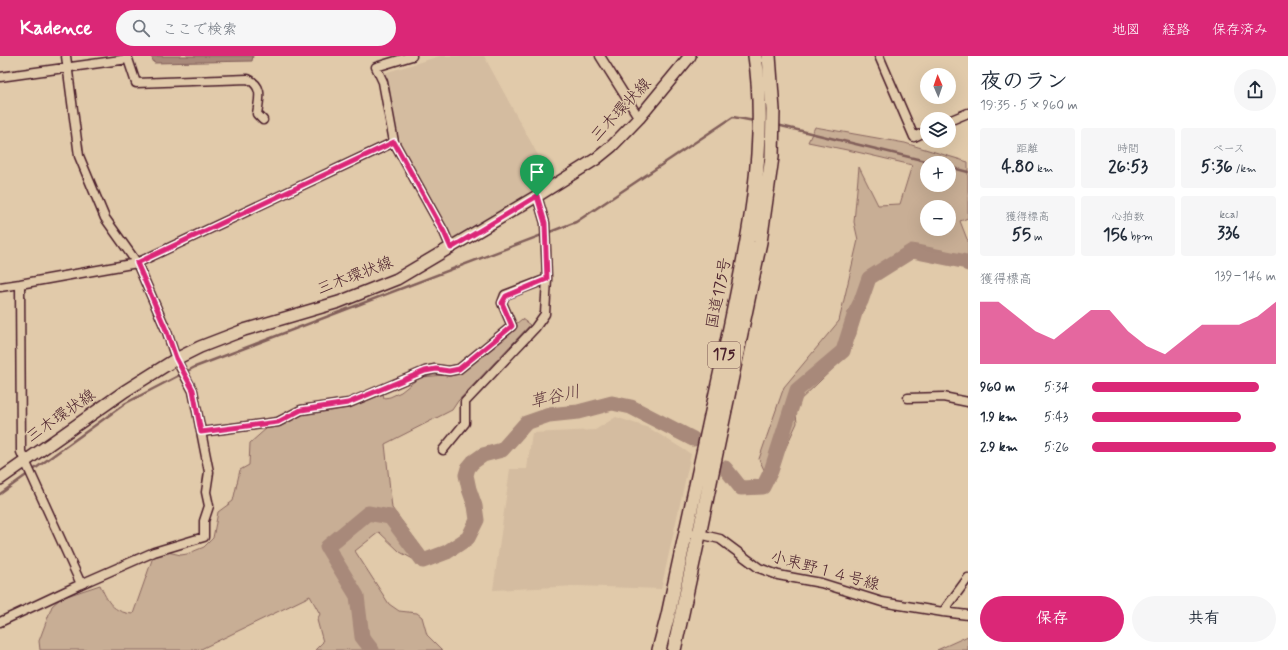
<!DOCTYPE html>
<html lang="ja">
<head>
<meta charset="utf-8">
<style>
  body { margin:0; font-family:Mynerve,"Klee One",sans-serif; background:#f6f6f7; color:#1f2937; height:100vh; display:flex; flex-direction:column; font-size:15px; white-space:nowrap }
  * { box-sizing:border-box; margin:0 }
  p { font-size:13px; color:#747a83 }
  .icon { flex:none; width:22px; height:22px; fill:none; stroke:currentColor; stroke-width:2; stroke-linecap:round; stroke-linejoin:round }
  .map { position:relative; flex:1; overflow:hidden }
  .sheet { display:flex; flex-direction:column; background:#fff; width:320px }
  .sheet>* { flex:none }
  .needle { width:26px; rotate:358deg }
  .controls { position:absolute; left:920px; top:12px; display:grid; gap:8px }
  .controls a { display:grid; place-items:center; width:36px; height:36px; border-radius:50%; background:#fff; box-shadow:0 4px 16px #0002; font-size:20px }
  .pin { position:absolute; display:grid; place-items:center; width:34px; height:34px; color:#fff; margin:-41px -17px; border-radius:50% 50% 50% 0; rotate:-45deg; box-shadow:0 0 4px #0007 }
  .pin .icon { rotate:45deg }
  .round { display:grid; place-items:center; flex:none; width:42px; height:42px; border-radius:21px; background:#f6f6f7 }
  .headline { display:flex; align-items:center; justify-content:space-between; height:68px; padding:0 12px }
  h1 { font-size:22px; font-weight:800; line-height:30px }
  .metrics { display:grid; grid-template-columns:repeat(3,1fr); gap:6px; height:68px; padding:4px 12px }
  .metrics div { display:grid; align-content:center; border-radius:4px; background:#f6f6f7; text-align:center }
  .metrics b { font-size:17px; font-weight:800 }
  .metrics small { font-size:11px; font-weight:400 }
  .metrics p { font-size:11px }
  .chart { height:112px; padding:8px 12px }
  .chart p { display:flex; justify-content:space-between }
  .chart svg { width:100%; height:72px; margin-top:4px; fill:#db2777; opacity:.7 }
  .action { display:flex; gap:8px; margin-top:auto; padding:8px 12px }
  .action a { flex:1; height:46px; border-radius:24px; background:#db2777; color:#fff; font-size:16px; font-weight:800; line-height:46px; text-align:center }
  .action a+a { background:#f6f6f7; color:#1f2937 }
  ul { padding:0 12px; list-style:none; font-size:13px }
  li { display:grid; grid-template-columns:64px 48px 1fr; align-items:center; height:30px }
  li i { height:10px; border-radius:5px; background:#db2777 }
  header { display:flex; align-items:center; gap:24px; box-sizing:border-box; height:56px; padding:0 20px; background:#db2777; color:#fff }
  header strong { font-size:19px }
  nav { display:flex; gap:22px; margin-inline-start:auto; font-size:14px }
  .search { width:280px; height:36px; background:#f6f6f7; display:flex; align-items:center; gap:10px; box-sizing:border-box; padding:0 14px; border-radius:22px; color:#747a83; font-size:15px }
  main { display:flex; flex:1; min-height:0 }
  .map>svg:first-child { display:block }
  .built { fill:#d4bca0 }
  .green { fill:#c8ae95; stroke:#896660; fill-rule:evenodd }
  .water { fill:#a8897a; stroke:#825f5a }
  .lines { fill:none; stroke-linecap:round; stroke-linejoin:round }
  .stream { stroke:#825f5a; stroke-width:2.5 }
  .river { stroke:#a8897a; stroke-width:15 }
  .minor-casing { stroke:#4a1f2b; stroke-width:11 }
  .secondary-casing { stroke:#4a1f2b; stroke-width:14 }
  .trunk-casing { stroke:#4a1f2b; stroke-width:16 }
  .minor { stroke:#e1caaa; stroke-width:8 }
  .secondary { stroke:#e1caaa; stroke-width:11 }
  .trunk { stroke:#e1caaa; stroke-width:13 }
  .route-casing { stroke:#fff; stroke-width:8 }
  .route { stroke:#db2777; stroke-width:5 }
  .labels { text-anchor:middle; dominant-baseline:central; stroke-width:3; stroke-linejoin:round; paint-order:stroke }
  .shield { fill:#e1caaa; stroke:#775251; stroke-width:1 }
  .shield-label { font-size:15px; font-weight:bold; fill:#4a1f2b }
  .street-label { font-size:16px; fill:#4a1f2b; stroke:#e1caaa }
  .water-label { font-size:17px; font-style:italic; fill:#5d343b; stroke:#e1caaa }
</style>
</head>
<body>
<header>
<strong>Kadence</strong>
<div class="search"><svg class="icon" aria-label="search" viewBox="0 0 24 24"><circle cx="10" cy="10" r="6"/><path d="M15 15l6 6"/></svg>ここで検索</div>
<nav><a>地図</a><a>経路</a><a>保存済み</a></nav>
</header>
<main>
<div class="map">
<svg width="968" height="594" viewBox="0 0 968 594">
  <rect width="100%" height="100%" fill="#e1caaa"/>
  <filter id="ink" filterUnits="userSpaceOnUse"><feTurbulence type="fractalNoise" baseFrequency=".025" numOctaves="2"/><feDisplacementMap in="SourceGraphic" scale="8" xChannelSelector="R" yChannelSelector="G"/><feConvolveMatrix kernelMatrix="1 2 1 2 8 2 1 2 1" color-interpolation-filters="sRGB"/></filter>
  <g filter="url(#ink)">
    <!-- built -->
    <path class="built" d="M440 0H484L546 114 548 125 452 184 400 95 387 26 381 18Z
      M616 361 649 372 691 398 661 533 578 530 493 534 510 413H527L532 377 595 374Z"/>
    <!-- green -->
    <path class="green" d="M815 71 905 87 968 106V162L960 165 967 183 968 184V206L954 199 921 192 864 226 853 247 856 278 844 302 795 349 797 367 775 415 765 416 759 403 784 331 839 265 858 184 854 166 859 111 878 149 900 148 912 109 857 96 808 86ZM927 107H949V129H927ZM927 151H949V173H927Z
      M522 263 530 269 458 345 452 354 385 388 392 452 432 506 424 509 400 496 379 476 355 495 389 548 399 555 417 557 422 561 427 579 442 594H315L323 586 317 564 320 558 310 540 199 594H40L39 585 52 550 61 542 100 529C108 546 112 556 133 558L153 501 163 495 181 499 187 498 204 491 213 482 218 456 233 445 240 414 249 409 250 387 267 372 303 357 383 338 384 342 390 341 401 336 416 324 422 321 455 318Z
      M968 580V594H937Z"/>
    <!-- water -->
    <path class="water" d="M151 0H253L252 5 154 7Z"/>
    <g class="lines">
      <!-- stream -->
      <path class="stream" d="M777 69 934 107
        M949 111 968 116
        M0 438 126 347 195 311 576 166 733 61 754 65"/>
      <!-- river -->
      <path class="river" d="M725 412 741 432 763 431 771 415 797 334 843 295 855 257 861 245 869 222 912 195 967 206 968 208
        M372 594 362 581 357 540 327 491 368 457 390 461 423 505 447 496 468 482 477 464 475 450 469 433 466 419 468 412 473 406 483 399 502 394 526 367 549 359 578 356 612 347 631 351 693 383"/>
      <defs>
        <path id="minor" d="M412 0 376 11 383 26 394 86 444 176 451 192
          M600 0 639 62
          M879 0 914 81 927 75
          M0 21 128 3 136 27 248 23C264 31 259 43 257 58L263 64
          M949 65 968 57
          M20 228 21 396 81 528
          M0 231 20 228 137 207 394 86
          M908 342 943 341 968 346
          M201 376 278 366 301 354 349 347 425 315 435 313 449 315 459 313 512 270 502 247 505 239 547 223
          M443 394 465 367V346L535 272 545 258 547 223 545 167 537 140
          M695 477 720 483 759 512 778 519 821 527 882 546 943 556 968 559
          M943 556 968 522
          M0 566 81 528 154 496 204 481V465L209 450 206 436 209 416 193 335 176 303 167 276 137 207 105 162 79 100 66 0"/>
        <path id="secondary" d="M0 423 125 335 176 303 200 291 244 274 339 246 397 223 537 140 596 103 612 90 639 62 690 0"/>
        <path id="trunk" d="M659 594 668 559C686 474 705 389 723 305 743 209 770 98 755 0
          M674 594 699 479 760 186 772 101 773 54 769 0"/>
      </defs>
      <!-- minor casing -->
      <use href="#minor" class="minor-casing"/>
      <!-- secondary casing -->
      <use href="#secondary" class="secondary-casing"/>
      <!-- trunk casing -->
      <use href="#trunk" class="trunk-casing"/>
      <!-- minor -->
      <use href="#minor" class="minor"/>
      <!-- secondary -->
      <use href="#secondary" class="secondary"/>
      <!-- trunk -->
      <use href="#trunk" class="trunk"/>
    </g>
  </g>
  <g class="lines" filter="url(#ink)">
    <defs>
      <path id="route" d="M394 86 444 176 451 192 537 140 545 167 547 223 506 240 502 247 512 270 459 313 449 315 436 313 425 315 348 347 301 354 278 366 201 376 193 334 176 302 167 276 137 207Z"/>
    </defs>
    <!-- route casing -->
    <use href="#route" class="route-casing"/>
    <!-- route -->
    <use href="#route" class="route"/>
  </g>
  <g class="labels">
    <!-- shield labels -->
    <rect class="shield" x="708" y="286" width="32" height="26" rx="3"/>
    <g class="shield-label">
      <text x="724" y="299">175</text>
    </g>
    <!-- street labels -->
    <g class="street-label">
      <text transform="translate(621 54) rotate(-47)">三木環状線</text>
      <text transform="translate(355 220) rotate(-21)">三木環状線</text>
      <text transform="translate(719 237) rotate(-79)">国道175号</text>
      <text transform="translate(61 360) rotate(-35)">三木環状線</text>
      <text transform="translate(825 515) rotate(15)">小束野１４号線</text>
    </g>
    <!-- water labels -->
    <g class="water-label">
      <text transform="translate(555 341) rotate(-13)">草谷川</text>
    </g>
  </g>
</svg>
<div class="controls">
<a><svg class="needle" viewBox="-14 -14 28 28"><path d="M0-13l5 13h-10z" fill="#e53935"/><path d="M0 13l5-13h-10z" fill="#747a83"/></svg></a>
<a><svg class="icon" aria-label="layers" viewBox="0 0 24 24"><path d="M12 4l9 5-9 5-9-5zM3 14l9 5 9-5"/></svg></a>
<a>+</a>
<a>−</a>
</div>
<div class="pin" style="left:537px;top:140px;background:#1e9e55"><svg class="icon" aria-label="arrive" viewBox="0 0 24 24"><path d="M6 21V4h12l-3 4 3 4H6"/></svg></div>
</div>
<section class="sheet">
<div class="headline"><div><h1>夜のラン</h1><p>19:35 · 5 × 960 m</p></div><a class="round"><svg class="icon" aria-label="share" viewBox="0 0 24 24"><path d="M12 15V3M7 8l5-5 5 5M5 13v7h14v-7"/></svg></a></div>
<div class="metrics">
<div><p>距離</p><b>4.80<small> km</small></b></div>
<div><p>時間</p><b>26:53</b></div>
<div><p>ペース</p><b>5:36<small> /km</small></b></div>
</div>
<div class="metrics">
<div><p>獲得標高</p><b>55<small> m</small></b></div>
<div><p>心拍数</p><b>156<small> bpm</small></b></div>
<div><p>kcal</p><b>336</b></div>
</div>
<div class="chart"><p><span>獲得標高</span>139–146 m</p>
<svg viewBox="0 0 160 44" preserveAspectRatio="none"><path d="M0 44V6L10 6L20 15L30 24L40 29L50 20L60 11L70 11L80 24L90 33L100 38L110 29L120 20L130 20L140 20L150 15L160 6V44z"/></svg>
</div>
<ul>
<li><b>960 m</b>5:34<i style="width:91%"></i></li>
<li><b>1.9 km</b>5:43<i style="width:81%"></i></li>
<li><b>2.9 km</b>5:26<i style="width:100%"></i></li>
</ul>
<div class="action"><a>保存</a><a>共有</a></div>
</section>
</main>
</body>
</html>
